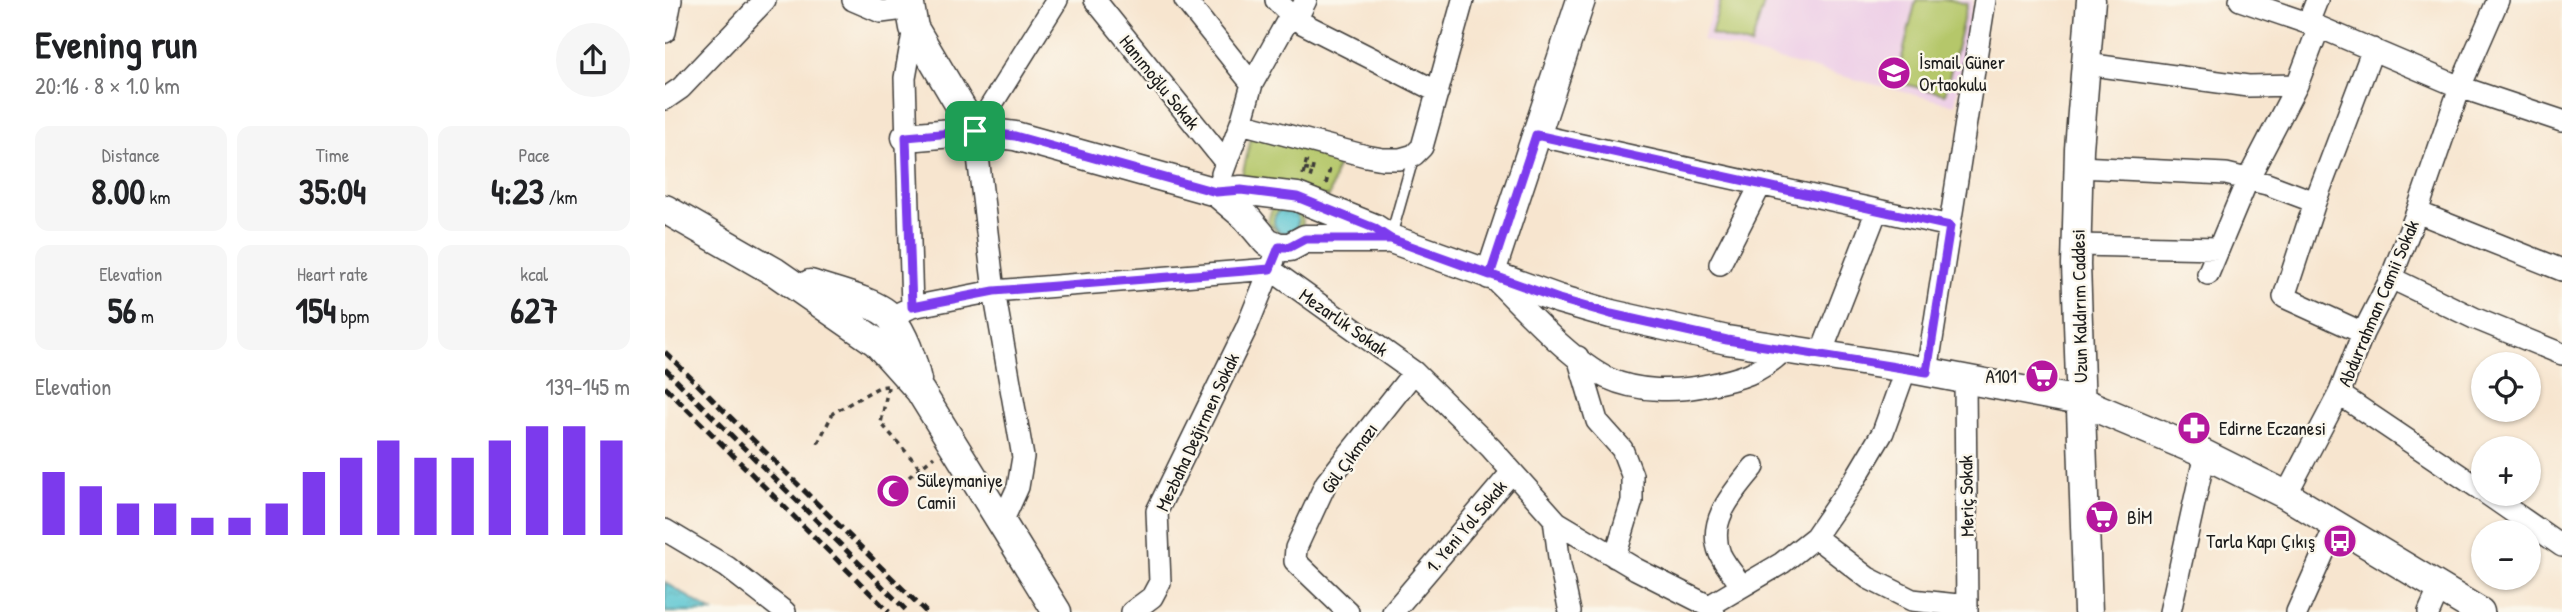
<!DOCTYPE html>
<html lang="en">
<head>
<meta charset="utf-8">
<style>
  body { margin:0; font-family:"Patrick Hand",sans-serif; background:#f6f6f6; color:#202124; height:100vh; display:flex; flex-direction:column; font-size:26px; white-space:nowrap }
  * { box-sizing:border-box; margin:0 }
  p { font-size:23px; color:#757577 }
  .icon { flex:none; width:38px; height:38px; fill:none; stroke:currentColor; stroke-width:2; stroke-linecap:round; stroke-linejoin:round }
  .map { position:relative; flex:1; overflow:hidden }
  .side { display:flex; flex-direction:column; background:#fff; width:665px }
  .side>* { flex:none }
  .tools { position:absolute; left:1806px; top:352px; display:grid; gap:14px }
  .tools a { display:grid; place-items:center; width:70px; height:70px; border-radius:50%; background:#fff; box-shadow:0 2px 5px #0004; font-size:35px }
  .pin { position:absolute; display:grid; place-items:center; width:60px; height:60px; color:#fff; margin:-30px; border-radius:14px; box-shadow:0 4px 10px #0006 }
  .round { display:grid; place-items:center; flex:none; width:74px; height:74px; border-radius:37px; background:#f6f6f6 }
  .headline { display:flex; align-items:center; justify-content:space-between; height:119px; padding:0 35px }
  h1 { font-size:38px; font-weight:700; line-height:52px }
  .metrics { display:grid; grid-template-columns:repeat(3,1fr); gap:10px; height:119px; padding:7px 35px }
  .metrics div { display:grid; align-content:center; border-radius:14px; background:#f6f6f6; text-align:center }
  .metrics b { font-size:35px; font-weight:700 }
  .metrics small { font-size:19px; font-weight:400 }
  .metrics p { font-size:19px }
  .chart { height:196px; padding:14px 35px }
  .chart p { display:flex; justify-content:space-between }
  .chart svg { width:100%; height:126px; margin-top:7px; stroke:#7c3aed; stroke-width:6 }
  main { display:flex; flex:1; min-height:0 }
  .map>svg:first-child { display:block }
  .built { fill:#eed0e7 }
  .grass { fill:url(#grass-dots); stroke:#687244; stroke-width:2 }
  .park { fill:#b5c76b; stroke:#687244; stroke-width:2 }
  .water { fill:url(#water-ripples); stroke:#3a7076; stroke-width:2 }
  .lines { fill:none; stroke-linecap:round; stroke-linejoin:round }
  .lane-casing { stroke:#3d3a37; stroke-width:13 }
  .street-casing { stroke:#3d3a37; stroke-width:24 }
  .secondary-casing { stroke:#3d3a37; stroke-width:31 }
  .path { stroke:#3d3a37; stroke-width:3.5; stroke-dasharray:5 5; stroke-linecap:butt }
  .lane { stroke:#fff; stroke-width:10 }
  .street { stroke:#fff; stroke-width:21 }
  .secondary { stroke:#fff; stroke-width:28 }
  .rail { stroke:#1c1c1c; stroke-width:5; stroke-dasharray:10 5; stroke-linecap:butt }
  .route-casing { stroke:#fff; stroke-width:14 }
  .route { stroke:#7c3aed; stroke-width:9 }
  .labels { text-anchor:middle; dominant-baseline:central; stroke-width:5; stroke-linejoin:round; paint-order:stroke }
  .poi-label { font-size:19px; fill:#1c1c1c; stroke:#fbf7ec; text-anchor:start }
  .street-label { font-size:19px; fill:#1c1c1c; stroke:#fbf7ec }
</style>
</head>
<body>
<main>
<section class="side">
<div class="headline"><div><h1>Evening run</h1><p>20:16 · 8 × 1.0 km</p></div><a class="round"><svg class="icon" aria-label="share" viewBox="0 0 24 24"><path d="M12 15V3M7 8l5-5 5 5M5 13v7h14v-7"/></svg></a></div>
<div class="metrics">
<div><p>Distance</p><b>8.00<small> km</small></b></div>
<div><p>Time</p><b>35:04</b></div>
<div><p>Pace</p><b>4:23<small> /km</small></b></div>
</div>
<div class="metrics">
<div><p>Elevation</p><b>56<small> m</small></b></div>
<div><p>Heart rate</p><b>154<small> bpm</small></b></div>
<div><p>kcal</p><b>627</b></div>
</div>
<div class="chart"><p><span>Elevation</span>139–145 m</p>
<svg viewBox="0 0 160 44" preserveAspectRatio="none"><path d="M5 44V22M15 44V27M25 44V33M35 44V33M45 44V38M55 44V38M65 44V33M75 44V22M85 44V17M95 44V11M105 44V17M115 44V17M125 44V11M135 44V6M145 44V6M155 44V11"/></svg>
</div>
</section>
<div class="map">
<svg width="1897" height="612" viewBox="0 0 1897 612">
  <defs>
    <pattern id="grass-dots" width="8" height="8" patternUnits="userSpaceOnUse" patternTransform="scale(1.75)"><rect width="8" height="8" fill="#b5c76b"/><path d="M2 2h.1M6 6h.1" fill="none" stroke="#9baa5c" stroke-width="1.8" stroke-linecap="round"/></pattern>
    <pattern id="water-ripples" width="26" height="14" patternUnits="userSpaceOnUse" patternTransform="scale(1.75)"><rect width="26" height="14" fill="#59c5d1"/><path d="M2 4q2-2 4 0t4 0M15 11q2-2 4 0t4 0" fill="none" stroke="#4da9b3"/></pattern>
  </defs>
  <rect width="100%" height="100%" fill="#fbf7ec"/>
  <filter id="ink" filterUnits="userSpaceOnUse"><feTurbulence type="fractalNoise" baseFrequency=".0143" numOctaves="2"/><feDisplacementMap in="SourceGraphic" scale="14" xChannelSelector="R" yChannelSelector="G"/><feConvolveMatrix kernelMatrix="1 2 1 2 8 2 1 2 1" color-interpolation-filters="sRGB"/></filter>
  <filter id="wash" filterUnits="userSpaceOnUse"><feTurbulence type="fractalNoise" baseFrequency=".00686" numOctaves="4" result="noise"/><feDisplacementMap in="SourceGraphic" scale="28" xChannelSelector="R" yChannelSelector="G"/><feGaussianBlur stdDeviation="1.57" result="paint"/><feColorMatrix in="noise" values="0 0 0 0 0 0 0 0 0 0 0 0 0 0 0 0 0 1.4 0 .05"/><feComposite in="paint" operator="in"/></filter>
  <g filter="url(#wash)">
    <rect width="100%" height="100%" fill="#f7e5cf"/>
    <!-- built -->
    <path class="built" d="M1051 0H1308L1290 105 1037 40Z"/>
    <!-- grass -->
    <path class="grass" d="M610 207 635 211 638 221 637 227 618 239 603 222 606 211Z"/>
    <!-- park -->
    <path class="park" d="M1056 0H1100L1086 46 1046 34Z
      M1251 0H1286L1302 4 1280 94 1231 82Z
      M588 136 675 155 664 197 577 176 586 138Z"/>
    <!-- water -->
    <path class="water" d="M609 221a12 12 0 1 1 24 0a12 12 0 1 1-24 0Z
      M0 582 47 612H0Z"/>
  </g>
  <g filter="url(#ink)">
    <g class="lines">
      <defs>
        <path id="lane" d="M726 236 749 155"/>
        <path id="street" d="M188 0 216 12 247 8
          M430 0 561 163
          M520 0 587 84
          M611 0 631 20 773 92
          M1575 0 1654 27 1795 87 1897 121
          M631 20 641 0
          M1643 23 1652 0
          M0 32 6 0
          M1421 64 1583 86 1632 85 1654 27
          M0 99 16 88 100 0
          M576 123 701 156 718 159H735L749 155 757 147 798 0
          M871 135 1285 226
          M1414 167 1561 174 1602 184 1650 202
          M557 174 576 123 587 84 625 16
          M1752 212 1795 87 1833 0
          M1412 245 1554 248
          M1055 264 1096 184
          M1543 274 1582 181 1632 85
          M1726 278 1809 318 1897 354
          M829 279C860 309 904 359 942 378 972 392 1011 392 1043 385 1074 379 1096 373 1119 350
          M247 307 240 78 249 28
          M226 317 247 307 329 291 605 269 749 372 826 448 892 522 971 569 1044 606 1049 612
          M1698 333 1619 297 1650 202 1708 49
          M1155 356 1212 210
          M913 357 932 421 957 449 967 475V501L950 557
          M1262 372 1320 0
          M1300 381 1302 612
          M1674 394 1818 491
          M1822 494 1897 546
          M1621 495 1674 394 1698 333 1726 278 1752 212 1897 270
          M889 519 895 565 905 612
          M337 522 353 487 358 457 329 291 310 131 392 0
          M0 530 62 567 120 612
          M1150 537 1203 578 1247 600 1302 606
          M1077 586C1070 576 1060 565 1055 554 1041 520 1070 491 1089 467
          M1044 606 1117 563 1150 537 1190 479 1218 432 1241 368
          M467 612 487 597 495 582 492 511 582 327 609 260
          M683 612 630 561 631 548 661 483 749 372
          M728 612 847 472
          M1505 612 1540 454
          M1632 612 1671 525
          M1764 612 1775 587"/>
        <path id="secondary" d="M244 0 249 28 310 131
          M241 137 310 131 350 136 551 192 581 217 602 242 614 247H625L640 239H719
          M551 192 576 190 632 197 709 228 726 239 894 299 946 314 1062 340 1241 368 1415 401 1531 450 1621 495 1815 612
          M0 209 110 272 211 342 255 391 392 612
          M825 275 916 0
          M145 284C165 291 214 302 226 318 239 334 248 360 252 380
          M1423 612 1411 265 1414 149 1426 0"/>
      </defs>
      <!-- lane casing -->
      <use href="#lane" class="lane-casing"/>
      <!-- street casing -->
      <use href="#street" class="street-casing"/>
      <!-- secondary casing -->
      <use href="#secondary" class="secondary-casing"/>
      <!-- path -->
      <path class="path" d="M639 169 647 171 645 178
        M647 171 649 162
        M638 175 642 159
        M661 184 666 165
        M223 387 216 423 255 468
        M153 443 168 413 214 387 222 386
        M244 477 269 456"/>
      <!-- lane -->
      <use href="#lane" class="lane"/>
      <!-- street -->
      <use href="#street" class="street"/>
      <!-- secondary -->
      <use href="#secondary" class="secondary"/>
      <!-- rail -->
      <path class="rail" d="M0 352 261 612
        M0 369 243 612
        M0 387 224 612"/>
    </g>
  </g>
  <g class="lines" filter="url(#ink)">
    <defs>
      <path id="route" d="M310 131 241 137 247 307 329 291 605 269 614 247H625L640 239H726L894 299 946 314 1062 340 1262 372 1285 226 871 135 825 275 726 239 709 228 632 197 576 190 551 192 350 136 310 131"/>
    </defs>
    <!-- route casing -->
    <use href="#route" class="route-casing"/>
    <!-- route -->
    <use href="#route" class="route"/>
  </g>
  <!-- icons -->
  <defs>
    <symbol id="school-disc" viewBox="-11 -11 22 22"><circle r="9.5" fill="#b5179e" stroke="#fbf7ec"/><path d="M0-5L7-2L0 1L-7-2ZM-4 1L0 2.5L4 1V4Q0 6-4 4Z" fill="#fff"/></symbol>
    <symbol id="supermarket-disc" viewBox="-11 -11 22 22"><circle r="9.5" fill="#b5179e" stroke="#fbf7ec"/><path d="M-6-5.5h2.5l.6 2H6L4.5 2H-2.5L-4.4-4H-6ZM-1.5 3.2a1.3 1.3 0 1 0 .1 0ZM3 3.2a1.3 1.3 0 1 0 .1 0Z" fill="#fff"/></symbol>
    <symbol id="pharmacy-disc" viewBox="-11 -11 22 22"><circle r="9.5" fill="#b5179e" stroke="#fbf7ec"/><path d="M-2-6h4v4h4v4h-4v4h-4v-4h-4v-4h4Z" fill="#fff"/></symbol>
    <symbol id="mosque-disc" viewBox="-11 -11 22 22"><circle r="9.5" fill="#b5179e" stroke="#fbf7ec"/><path d="M3.5-4.9A6 6 0 1 0 3.5 4.9A5 5 0 1 1 3.5-4.9Z" fill="#fff"/></symbol>
    <symbol id="bus-disc" viewBox="-11 -11 22 22"><circle r="9.5" fill="#b5179e" stroke="#fbf7ec"/><path d="M-5-6H5V4H4V6H2V4H-2V6H-4V4H-5ZM-3.5-4V0h7V-4ZM-3.5 1.2v1.5H-2V1.2ZM2 1.2v1.5H3.5V1.2Z" fill="#fff"/></symbol>
  </defs>
  <g fill-rule="evenodd">
    <use href="#school-disc" x="1210" y="54" width="38" height="38"/>
    <use href="#supermarket-disc" x="1358" y="357" width="38" height="38"/>
    <use href="#pharmacy-disc" x="1510" y="409" width="38" height="38"/>
    <use href="#mosque-disc" x="209" y="472" width="38" height="38"/>
    <use href="#supermarket-disc" x="1418" y="498" width="38" height="38"/>
    <use href="#bus-disc" x="1656" y="522" width="38" height="38"/>
  </g>
  <g class="labels">
    <!-- poi labels -->
    <g class="poi-label">
      <text x="1254" y="62">İsmail Güner<tspan x="1254" dy="22">Ortaokulu</tspan></text>
      <text x="1352" y="376" text-anchor="end">A101</text>
      <text x="1554" y="428">Edirne Eczanesi</text>
      <text x="252" y="480">Süleymaniye<tspan x="252" dy="22">Camii</tspan></text>
      <text x="1462" y="517">BİM</text>
      <text x="1650" y="541" text-anchor="end">Tarla Kapı Çıkış</text>
    </g>
    <!-- street labels -->
    <g class="street-label">
      <text transform="translate(495 82) rotate(51)">Hanımoğlu Sokak</text>
      <text transform="translate(1713 303) rotate(-67)">Abdurrahman Camii Sokak</text>
      <text transform="translate(1414 306) rotate(-91)">Uzun Kaldırım Caddesi</text>
      <text transform="translate(679 322) rotate(35)">Mezarlık Sokak</text>
      <text transform="translate(532 432) rotate(-65)">Mezbaha Değirmen Sokak</text>
      <text transform="translate(684 458) rotate(-54)">Göl Çıkmazı</text>
      <text transform="translate(1301 496) rotate(-91)">Meriç Sokak</text>
      <text transform="translate(801 526) rotate(-50)">1. Yeni Yol Sokak</text>
    </g>
  </g>
</svg>
<div class="tools">
<a><svg class="icon" aria-label="locate" viewBox="0 0 24 24"><circle cx="12" cy="12" r="6"/><path d="M12 2v4M12 18v4M2 12h4M18 12h4"/></svg></a>
<a>+</a>
<a>−</a>
</div>
<div class="pin" style="left:310px;top:131px;background:#1e9e55"><svg class="icon" aria-label="arrive" viewBox="0 0 24 24"><path d="M6 21V4h12l-3 4 3 4H6"/></svg></div>
</div>
</main>
</body>
</html>
